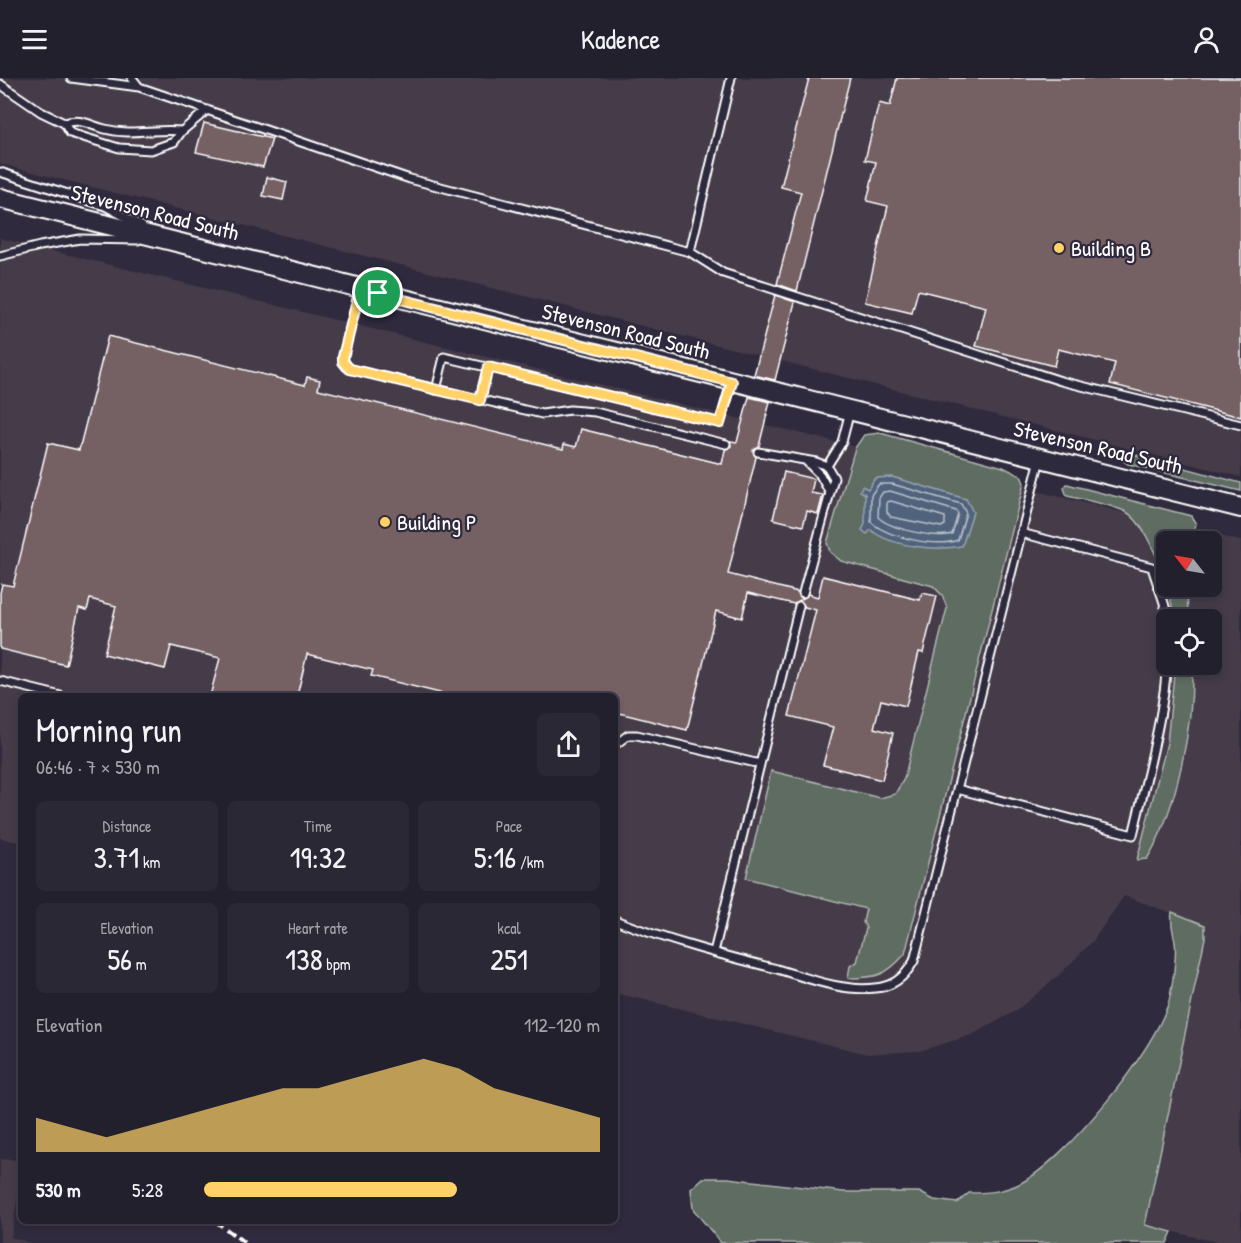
<!DOCTYPE html>
<html lang="en">
<head>
<meta charset="utf-8">
<style>
  body { margin:0; font-family:"Patrick Hand",sans-serif; background:#2b2836; color:#f1f3f6; height:100vh; display:flex; flex-direction:column; font-size:22px; white-space:nowrap }
  * { box-sizing:border-box; margin:0 }
  p { font-size:20px; color:#a3a3aa }
  .icon { flex:none; width:33px; height:33px; fill:none; stroke:currentColor; stroke-width:2; stroke-linecap:round; stroke-linejoin:round }
  .map { position:relative; flex:1; overflow:hidden }
  .sheet { position:absolute; left:18px; top:615px; width:600px; height:531px; display:flex; flex-direction:column; background:#23202e; border-radius:9px; box-shadow:0 3px 9px #0003,0 0 0 2px #403e4a }
  .sheet>* { flex:none }
  .needle { width:39px; rotate:301deg }
  .buttons { position:absolute; left:1156px; top:453px; display:grid; gap:12px }
  .buttons a { display:grid; place-items:center; width:66px; height:66px; border-radius:9px; background:#23202e; box-shadow:0 3px 9px #0003,0 0 0 2px #403e4a; font-size:30px }
  .pin { position:absolute; display:grid; place-items:center; width:51px; height:51px; color:#fff; margin:-26px; border:3px solid #fff; border-radius:50%; box-shadow:0 2px 6px #0007 }
  .round { display:grid; place-items:center; flex:none; width:63px; height:63px; border-radius:9px; background:#2b2836 }
  .headline { display:flex; align-items:center; justify-content:space-between; height:102px; padding:0 18px }
  h1 { font-size:33px; font-weight:600; line-height:45px }
  .metrics { display:grid; grid-template-columns:repeat(3,1fr); gap:9px; height:102px; padding:6px 18px }
  .metrics div { display:grid; align-content:center; border-radius:9px; background:#2b2836; text-align:center }
  .metrics b { font-size:30px; font-weight:600 }
  .metrics small { font-size:16px; font-weight:400 }
  .metrics p { font-size:16px }
  .chart { height:168px; padding:12px 18px }
  .chart p { display:flex; justify-content:space-between }
  .chart svg { width:100%; height:108px; margin-top:6px; fill:#ffd166; opacity:.7 }
  ul { padding:0 18px; list-style:none; font-size:20px }
  li { display:grid; grid-template-columns:96px 72px 1fr; align-items:center; height:45px }
  li i { height:15px; border-radius:8px; background:#ffd166 }
  header { display:flex; justify-content:space-between; align-items:center; height:78px; padding:0 18px; background:#23202e; font-size:27px; font-weight:600 }
  .map>svg:first-child { display:block }
  .built { fill:#443a48; fill-rule:evenodd }
  .green { fill:#5e6c62; stroke:#aeb6b0; stroke-width:1.5 }
  .water { fill:#51647c; stroke:#97a2b0; stroke-width:1.5 }
  .lines { fill:none; stroke-linecap:round; stroke-linejoin:round }
  .shore { stroke:#b9c1cb; stroke-width:1.5 }
  .building { fill:#756063; stroke:#fff; stroke-width:1.5 }
  .service-casing { stroke:#fff; stroke-width:11 }
  .secondary-casing { stroke:#fff; stroke-width:22 }
  .service { stroke:#2f2a3d; stroke-width:7 }
  .secondary { stroke:#2f2a3d; stroke-width:18 }
  .rail { stroke:#fff; stroke-width:4; stroke-dasharray:9 4.5; stroke-linecap:butt }
  .route-casing { stroke:#fff; stroke-width:12 }
  .route { stroke:#ffd166; stroke-width:8 }
  .poi-dot { fill:#ffd166; stroke:#2f2a3d; stroke-width:2 }
  .labels { text-anchor:middle; dominant-baseline:central; stroke-width:4.5; stroke-linejoin:round; paint-order:stroke }
  .street-label { font-size:22px; fill:#fff; stroke:#2f2a3d }
  .poi-label { font-size:22px; fill:#fff; stroke:#2f2a3d; text-anchor:start }
</style>
</head>
<body>
<header><svg class="icon" aria-label="menu" viewBox="0 0 24 24"><path d="M4 6h16M4 12h16M4 18h16"/></svg>Kadence<svg class="icon" aria-label="person" viewBox="0 0 24 24"><circle cx="12" cy="8" r="4"/><path d="M4 21q1-7 8-7t8 7"/></svg></header>
<div class="map">
<svg width="1241" height="1165" viewBox="0 0 1241 1165">
  <rect width="100%" height="100%" fill="#2f2a3d"/>
  <filter id="ink" filterUnits="userSpaceOnUse"><feTurbulence type="fractalNoise" baseFrequency=".0167" numOctaves="2"/><feDisplacementMap in="SourceGraphic" scale="12" xChannelSelector="R" yChannelSelector="G"/><feConvolveMatrix kernelMatrix="1 2 1 2 8 2 1 2 1" color-interpolation-filters="sRGB"/></filter>
  <g filter="url(#ink)">
    <!-- built -->
    <path class="built" d="M0 0H1241V399L0 86Z
      M0 160 1241 463V1165H1220L1144 1147 1205 860V847L1124 818 1093 863 1057 899 1016 933 972 957 920 973 867 976 615 915V618H21V765L0 760ZM1167 464H1212V508H1167ZM1167 542H1212V586H1167Z
      M0 1081 21 1082V1100L11 1159 30 1165H0Z"/>
    <!-- green -->
    <path class="green" d="M880 355 1003 389 1021 398 1024 405 905 876C886 898 876 900 848 900L850 888 857 884 866 850 863 844 866 831 746 800 771 693 880 720 895 716 904 701 947 530 942 517 933 508 841 483 830 474 827 465 855 370 864 357Z
      M1118 372 1241 405V413L1128 386 1113 376Z
      M1067 406 1191 438 1196 446 1191 463 1167 464V502C1159 485 1143 442 1126 434 1111 426 1084 422 1067 418L1064 410Z
      M1169 509H1187L1188 541H1174Z
      M1175 587H1192C1194 644 1177 733 1147 781L1137 782 1167 665Z
      M1172 834 1205 847V860L1145 1147 1172 1154 1167 1165H721L693 1131 691 1111 703 1100H728L843 1114H919L934 1122 957 1125 969 1115C986 1115 1001 1114 1017 1107 1063 1086 1156 971 1169 923 1172 910 1177 877 1175 864 1173 852 1170 846 1172 834Z"/>
    <!-- water -->
    <path class="water" d="M892 399 966 421 973 434 962 468C937 473 891 469 871 452L867 456 862 452 865 446V416L860 413 862 408 868 411 875 400Z"/>
    <g class="lines">
      <!-- shore -->
      <path class="shore" d="M879 406H892L961 426 966 435 958 462C936 470 887 459 871 444V417Z
        M890 413 956 433 958 436 952 456C936 461 890 451 878 439L879 420 883 414Z
        M891 423 945 439V447L941 449 891 439 887 434V424Z"/>
    </g>
    <!-- building -->
    <path class="building" d="M809 0H850L797 213 777 206 801 114 781 109Z
      M897 0H1241V339L1110 306 1115 285 1058 271 1054 288 976 268 986 229 918 212 912 235 865 224 888 128 867 123 876 84 865 82 879 25 890 28Z
      M204 45 272 61 263 89 196 74Z
      M267 99 287 104 283 122 263 118Z
      M775 217 795 224 775 302 754 297Z
      M108 258 305 307 307 299 320 302 318 311 563 371 564 366 576 369 581 351 722 386 725 372 731 368 730 363 737 364 749 319 770 324 759 368 753 372 756 379 728 496 798 514 802 521 808 516 818 519 823 498 920 522 922 515 937 518 923 575 919 574 906 628 881 622 874 650 893 655 882 702 823 687 833 649 789 638 816 532 805 529 800 522 794 526 748 515 742 540 716 533 687 652 615 634V618H452L371 598 373 592 307 576 297 618H210L220 580 171 568 165 591 104 576 116 528 90 521 87 532 79 530 66 587 0 571V515L2 506 13 508 48 365 79 372Z
      M784 394 814 401 811 415 823 417 818 436 807 433 803 448 773 441Z"/>
    <g class="lines">
      <defs>
        <path id="service" d="M71 0 139 9
          M132 0 139 9 410 101 690 174 731 0
          M0 6 41 34 64 45 70 55 119 70 151 72 174 64 182 53 207 32
          M64 45C82 40 88 47 105 51 131 58 156 50 182 53
          M0 94 105 128 142 148
          M690 174 723 195 1061 303 1241 347
          M0 178 40 168 80 161 138 162
          M360 211 343 279 346 288 350 291 542 336 570 332 595 334 726 366
          M436 312 444 279 720 345 732 304
          M480 322 488 289
          M758 374 816 384 827 388 834 400 803 515
          M805 382 820 397 830 415
          M827 388 842 364 850 333
          M0 603 61 618
          M615 667 628 657H637L760 686
          M957 711 1133 757C1149 688 1173 609 1167 538 1165 522 1156 505 1152 489L1021 455
          M615 842C668 863 722 877 777 891 808 900 842 914 875 910 893 909 905 899 914 883L1040 381
          M714 874 799 528"/>
        <path id="secondary" d="M0 120 1241 430"/>
      </defs>
      <!-- service casing -->
      <use href="#service" class="service-casing"/>
      <!-- secondary casing -->
      <use href="#secondary" class="secondary-casing"/>
      <!-- service -->
      <use href="#service" class="service"/>
      <!-- secondary -->
      <use href="#secondary" class="secondary"/>
      <!-- rail -->
      <path class="rail" d="M215 1143 245 1165"/>
    </g>
  </g>
  <g class="lines" filter="url(#ink)">
    <defs>
      <path id="route" d="M360 211 732 304 720 345 488 289 480 322 350 291 343 284V279Z"/>
    </defs>
    <!-- route casing -->
    <use href="#route" class="route-casing"/>
    <!-- route -->
    <use href="#route" class="route"/>
  </g>
  <!-- markers -->
  <g class="poi-dot">
    <circle cx="1059" cy="170" r="6"/>
    <circle cx="385" cy="444" r="6"/>
  </g>
  <g class="labels">
    <!-- street labels -->
    <g class="street-label">
      <text transform="translate(155 134) rotate(14)">Stevenson Road South</text>
      <text transform="translate(626 253) rotate(14)">Stevenson Road South</text>
      <text transform="translate(1098 369) rotate(13)">Stevenson Road South</text>
    </g>
    <!-- poi labels -->
    <g class="poi-label">
      <text x="1071" y="170">Building B</text>
      <text x="397" y="444">Building P</text>
    </g>
  </g>
</svg>
<div class="buttons">
<a><svg class="needle" viewBox="-14 -14 28 28"><path d="M0-13l5 13h-10z" fill="#e53935"/><path d="M0 13l5-13h-10z" fill="#a3a3aa"/></svg></a>
<a><svg class="icon" aria-label="locate" viewBox="0 0 24 24"><circle cx="12" cy="12" r="6"/><path d="M12 2v4M12 18v4M2 12h4M18 12h4"/></svg></a>
</div>
<div class="pin" style="left:378px;top:215px;background:#1e9e55"><svg class="icon" aria-label="arrive" viewBox="0 0 24 24"><path d="M6 21V4h12l-3 4 3 4H6"/></svg></div>
<section class="sheet">
<div class="headline"><div><h1>Morning run</h1><p>06:46 · 7 × 530 m</p></div><a class="round"><svg class="icon" aria-label="share" viewBox="0 0 24 24"><path d="M12 15V3M7 8l5-5 5 5M5 13v7h14v-7"/></svg></a></div>
<div class="metrics">
<div><p>Distance</p><b>3.71<small> km</small></b></div>
<div><p>Time</p><b>19:32</b></div>
<div><p>Pace</p><b>5:16<small> /km</small></b></div>
</div>
<div class="metrics">
<div><p>Elevation</p><b>56<small> m</small></b></div>
<div><p>Heart rate</p><b>138<small> bpm</small></b></div>
<div><p>kcal</p><b>251</b></div>
</div>
<div class="chart"><p><span>Elevation</span>112–120 m</p>
<svg viewBox="0 0 160 44" preserveAspectRatio="none"><path d="M0 44V30L10 34L20 38L30 34L40 30L50 26L60 22L70 18L80 18L90 14L100 10L110 6L120 10L130 18L140 22L150 26L160 30V44z"/></svg>
</div>
<ul>
<li><b>530 m</b>5:28<i style="width:64%"></i></li>
</ul>
</section>
</div>
</body>
</html>
